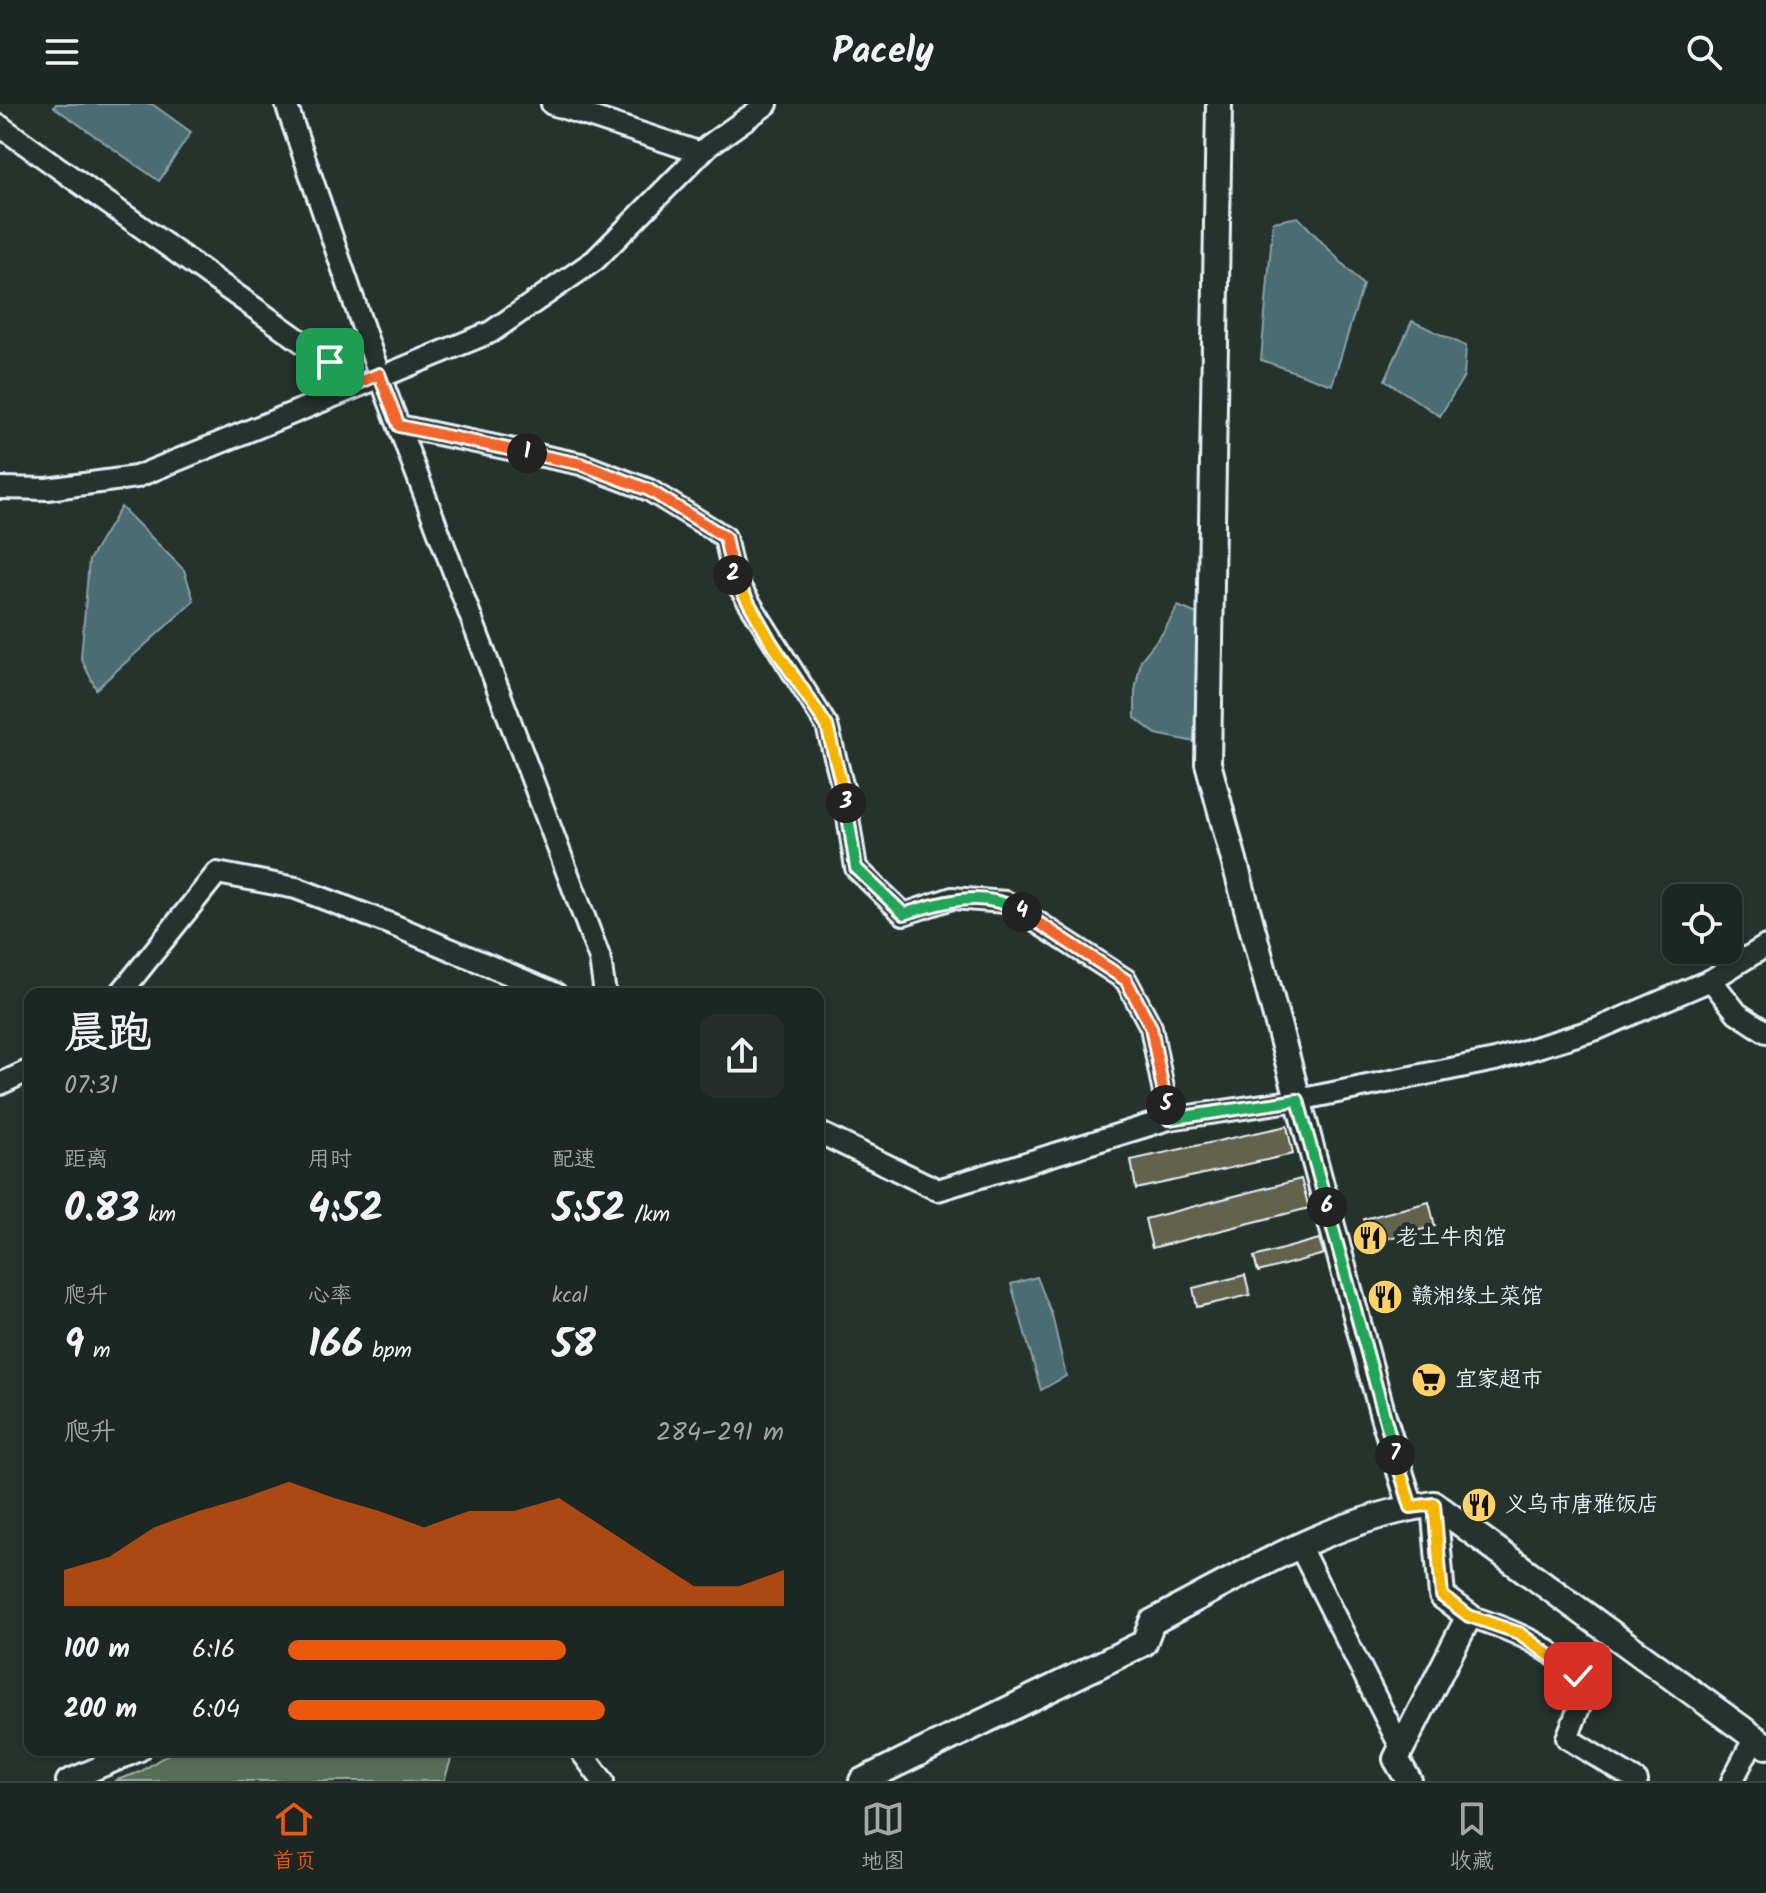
<!DOCTYPE html>
<html lang="zh">
<head>
<meta charset="utf-8">
<style>
  body { margin:0; font-family:Kalam,"LXGW WenKai TC",sans-serif; background:#252e2a; color:#f1f3f6; height:100vh; display:flex; flex-direction:column; font-size:30px; white-space:nowrap }
  * { box-sizing:border-box; margin:0 }
  p { font-size:26px; color:#a0a5a5 }
  .icon { flex:none; width:44px; height:44px; fill:none; stroke:currentColor; stroke-width:2; stroke-linecap:round; stroke-linejoin:round }
  .map { position:relative; flex:1; overflow:hidden }
  .sheet { position:absolute; left:24px; top:884px; width:800px; height:768px; display:flex; flex-direction:column; background:#1c2622; border-radius:16px; box-shadow:0 2px 6px #0004,0 0 0 2px #3a4340 }
  .sheet>* { flex:none }
  .tools { position:absolute; left:1662px; top:780px; display:grid; gap:16px }
  .tools a { display:grid; place-items:center; width:80px; height:80px; border-radius:16px; background:#1c2622; box-shadow:0 2px 6px #0004,0 0 0 2px #3a4340; font-size:40px }
  .pin { position:absolute; display:grid; place-items:center; width:68px; height:68px; color:#fff; margin:-34px; border-radius:16px; box-shadow:0 4px 12px #0006 }
  .km { position:absolute; width:40px; height:40px; margin:-20px; border-radius:50%; background:#222; color:#fff; font-size:22px; line-height:40px; text-align:center }
  .round { display:grid; place-items:center; flex:none; width:84px; height:84px; border-radius:16px; background:#252e2a }
  .overview { display:flex; align-items:center; justify-content:space-between; height:136px; padding:0 40px }
  h1 { font-size:44px; font-weight:800; line-height:60px }
  .stats { display:grid; grid-template-columns:repeat(3,1fr); gap:12px; height:136px; padding:8px 40px }
  .stats div { display:grid; align-content:center }
  .stats b { font-size:40px; font-weight:800 }
  .stats small { font-size:22px; font-weight:400 }
  .stats p { font-size:22px }
  .chart { height:224px; padding:16px 40px }
  .chart p { display:flex; justify-content:space-between }
  .chart svg { width:100%; height:144px; margin-top:8px; fill:#ea580c; opacity:.7 }
  ul { padding:0 40px; list-style:none; font-size:26px }
  li { display:grid; grid-template-columns:128px 96px 1fr; align-items:center; height:60px }
  li i { height:20px; border-radius:10px; background:#ea580c }
  header { display:flex; justify-content:space-between; align-items:center; height:104px; padding:0 40px; background:#1c2622; font-size:36px; font-weight:800 }
  .tab-bar { display:flex; justify-content:space-around; align-items:center; height:112px; border-top:2px solid #3a4340; background:#1c2622; font-size:22px; color:#a0a5a5 }
  .tab-bar a { display:grid; justify-items:center; gap:4px }
  .tab-bar .current { color:#ea580c }
  .map>svg:first-child { display:block }
  .green { fill:#566e54; stroke:#9fb0a6; stroke-width:2 }
  .water { fill:#4b6c72; stroke:#8aa1a8; stroke-width:2 }
  .building { fill:#64624e; stroke:#e8f1f8; stroke-width:2 }
  .lines { fill:none; stroke-linecap:round; stroke-linejoin:round }
  .minor-casing { stroke:#e8f1f8; stroke-width:26 }
  .tertiary-casing { stroke:#e8f1f8; stroke-width:30 }
  .minor { stroke:#26332d; stroke-width:20 }
  .tertiary { stroke:#26332d; stroke-width:24 }
  .split-1-casing { stroke:#fff; stroke-width:16 }
  .split-2-casing { stroke:#fff; stroke-width:16 }
  .split-3-casing { stroke:#fff; stroke-width:16 }
  .split-4-casing { stroke:#fff; stroke-width:16 }
  .split-5-casing { stroke:#fff; stroke-width:16 }
  .split-6-casing { stroke:#fff; stroke-width:16 }
  .split-7-casing { stroke:#fff; stroke-width:16 }
  .split-8-casing { stroke:#fff; stroke-width:16 }
  .split-9-casing { stroke:#fff; stroke-width:16 }
  .split-1 { stroke:#f0652b; stroke-width:10 }
  .split-2 { stroke:#f0652b; stroke-width:10 }
  .split-3 { stroke:#f5b400; stroke-width:10 }
  .split-4 { stroke:#22a559; stroke-width:10 }
  .split-5 { stroke:#f0652b; stroke-width:10 }
  .split-6 { stroke:#22a559; stroke-width:10 }
  .split-7 { stroke:#22a559; stroke-width:10 }
  .split-8 { stroke:#f5b400; stroke-width:10 }
  .split-9 { stroke:#f5b400; stroke-width:10 }
  .labels { text-anchor:middle; dominant-baseline:central; stroke-width:8; stroke-linejoin:round; paint-order:stroke }
  .poi-label { font-size:22px; fill:#e8f1f8; stroke:#26332d; text-anchor:start }
</style>
</head>
<body>
<header><svg class="icon" aria-label="menu" viewBox="0 0 24 24"><path d="M4 6h16M4 12h16M4 18h16"/></svg>Pacely<svg class="icon" aria-label="search" viewBox="0 0 24 24"><circle cx="10" cy="10" r="6"/><path d="M15 15l6 6"/></svg></header>
<div class="map">
<svg width="1766" height="1677" viewBox="0 0 1766 1677">
  <rect width="100%" height="100%" fill="#26332d"/>
  <filter id="ink" filterUnits="userSpaceOnUse"><feTurbulence type="fractalNoise" baseFrequency=".0125" numOctaves="2"/><feDisplacementMap in="SourceGraphic" scale="16" xChannelSelector="R" yChannelSelector="G"/><feConvolveMatrix kernelMatrix="1 2 1 2 8 2 1 2 1" color-interpolation-filters="sRGB"/></filter>
  <g filter="url(#ink)">
    <!-- green -->
    <path class="green" d="M174 1646H454L444 1677H114L140 1668Z"/>
    <!-- water -->
    <path class="water" d="M56 0H152L191 28 159 77 54 3Z
      M1298 113 1363 181 1332 281 1261 256 1273 118Z
      M1412 217 1466 242 1464 272 1440 312 1385 276Z
      M121 403 184 466 194 497 96 585 81 554 89 456Z
      M1178 502 1204 513 1200 639 1156 630 1135 614V587L1141 556 1164 527Z
      M1037 1173 1052 1211 1066 1272 1041 1286 1011 1180Z"/>
    <!-- building -->
    <path class="building" d="M1287 1022 1293 1050 1136 1085 1131 1056Z
      M1301 1075 1309 1104 1152 1144 1145 1115Z
      M1429 1098 1435 1122 1370 1139 1364 1115Z
      M1319 1135 1324 1150 1258 1168 1254 1153Z
      M1245 1171 1250 1191 1197 1203 1193 1184Z"/>
    <g class="lines">
      <defs>
        <path id="minor" d="M286 0 379 270 600 855 605 890
          M552 0 701 49
          M0 22 330 258 343 286
          M399 322 581 360 649 386 725 433 734 474 827 622 844 688 856 764 904 810 952 794 1006 798 1126 876 1151 923 1169 1015 938 1086 818 1028
          M0 384 47 385 136 373 491 228 595 156 708 42 767 0
          M1711 876 1766 842
          M120 890 217 769 296 784 393 821 556 890
          M0 980 30 966
          M1169 1015 1298 996 1495 956 1597 925 1711 876 1737 909 1766 928
          M1300 1443 1401 1644
          M1469 1512C1515 1527 1557 1543 1587 1584L1567 1634 1637 1677
          M580 1646 603 1677
          M67 1677 140 1646
          M1732 1677 1755 1633"/>
        <path id="tertiary" d="M1219 0 1208 659 1383 1312 1411 1403
          M862 1677 1144 1539 1152 1518C1241 1472 1333 1414 1434 1400L1766 1642
          M1409 1677 1396 1655 1469 1512 1442 1492 1434 1400"/>
      </defs>
      <!-- minor casing -->
      <use href="#minor" class="minor-casing"/>
      <!-- tertiary casing -->
      <use href="#tertiary" class="tertiary-casing"/>
      <!-- minor -->
      <use href="#minor" class="minor"/>
      <!-- tertiary -->
      <use href="#tertiary" class="tertiary"/>
    </g>
  </g>
  <g class="lines" filter="url(#ink)">
    <defs>
      <path id="split-1" d="M330 258 343 286 379 270 399 322 527 349"/>
      <path id="split-2" d="M527 349 581 360 649 386 725 433 733 471"/>
      <path id="split-3" d="M733 471 771 538 827 622 846 699"/>
      <path id="split-4" d="M846 699 856 764 904 810C943 797 985 785 1022 808"/>
      <path id="split-5" d="M1022 808 1126 876 1151 923 1166 1001"/>
      <path id="split-6" d="M1166 1001 1169 1015 1298 996 1327 1103"/>
      <path id="split-7" d="M1327 1103 1395 1351"/>
      <path id="split-8" d="M1395 1351 1411 1403 1434 1400 1442 1492 1469 1512 1519 1529"/>
      <path id="split-9" d="M1519 1529 1578 1572"/>
    </defs>
    <!-- split-1 casing -->
    <use href="#split-1" class="split-1-casing"/>
    <!-- split-2 casing -->
    <use href="#split-2" class="split-2-casing"/>
    <!-- split-3 casing -->
    <use href="#split-3" class="split-3-casing"/>
    <!-- split-4 casing -->
    <use href="#split-4" class="split-4-casing"/>
    <!-- split-5 casing -->
    <use href="#split-5" class="split-5-casing"/>
    <!-- split-6 casing -->
    <use href="#split-6" class="split-6-casing"/>
    <!-- split-7 casing -->
    <use href="#split-7" class="split-7-casing"/>
    <!-- split-8 casing -->
    <use href="#split-8" class="split-8-casing"/>
    <!-- split-9 casing -->
    <use href="#split-9" class="split-9-casing"/>
    <!-- split-1 -->
    <use href="#split-1" class="split-1"/>
    <!-- split-2 -->
    <use href="#split-2" class="split-2"/>
    <!-- split-3 -->
    <use href="#split-3" class="split-3"/>
    <!-- split-4 -->
    <use href="#split-4" class="split-4"/>
    <!-- split-5 -->
    <use href="#split-5" class="split-5"/>
    <!-- split-6 -->
    <use href="#split-6" class="split-6"/>
    <!-- split-7 -->
    <use href="#split-7" class="split-7"/>
    <!-- split-8 -->
    <use href="#split-8" class="split-8"/>
    <!-- split-9 -->
    <use href="#split-9" class="split-9"/>
  </g>
  <!-- icons -->
  <defs>
    <symbol id="restaurant-disc" viewBox="-11 -11 22 22"><circle r="9.5" fill="#ffd166" stroke="#26332d"/><path d="M-5-6h1v4h1v-4h1v4h1v-4h1v5L-1.5 .5V6h-2V.5L-5-1ZM5-6V6H3V1.5H1.5Q1.5-4 5-6Z" fill="#111"/></symbol>
    <symbol id="supermarket-disc" viewBox="-11 -11 22 22"><circle r="9.5" fill="#ffd166" stroke="#26332d"/><path d="M-6-5.5h2.5l.6 2H6L4.5 2H-2.5L-4.4-4H-6ZM-1.5 3.2a1.3 1.3 0 1 0 .1 0ZM3 3.2a1.3 1.3 0 1 0 .1 0Z" fill="#111"/></symbol>
  </defs>
  <g fill-rule="evenodd">
    <use href="#restaurant-disc" x="1350" y="1114" width="40" height="40"/>
    <use href="#restaurant-disc" x="1365" y="1173" width="40" height="40"/>
    <use href="#supermarket-disc" x="1409" y="1256" width="40" height="40"/>
    <use href="#restaurant-disc" x="1459" y="1381" width="40" height="40"/>
  </g>
  <g class="labels">
    <!-- poi labels -->
    <g class="poi-label">
      <text x="1396" y="1134">老土牛肉馆</text>
      <text x="1411" y="1193">赣湘缘土菜馆</text>
      <text x="1455" y="1276">宜家超市</text>
      <text x="1505" y="1401">义乌市唐雅饭店</text>
    </g>
  </g>
</svg>
<div class="tools">
<a><svg class="icon" aria-label="locate" viewBox="0 0 24 24"><circle cx="12" cy="12" r="6"/><path d="M12 2v4M12 18v4M2 12h4M18 12h4"/></svg></a>
</div>
<div class="pin" style="left:330px;top:258px;background:#1e9e55"><svg class="icon" aria-label="arrive" viewBox="0 0 24 24"><path d="M6 21V4h12l-3 4 3 4H6"/></svg></div>
<div class="pin" style="left:1578px;top:1572px;background:#d93025"><svg class="icon" aria-label="check" viewBox="0 0 24 24"><path d="M5 12l5 5 9-10"/></svg></div>
<b class="km" style="left:527px;top:349px">1</b>
<b class="km" style="left:733px;top:471px">2</b>
<b class="km" style="left:846px;top:699px">3</b>
<b class="km" style="left:1022px;top:808px">4</b>
<b class="km" style="left:1166px;top:1001px">5</b>
<b class="km" style="left:1327px;top:1103px">6</b>
<b class="km" style="left:1395px;top:1351px">7</b>
<section class="sheet">
<div class="overview"><div><h1>晨跑</h1><p>07:31</p></div><a class="round"><svg class="icon" aria-label="share" viewBox="0 0 24 24"><path d="M12 15V3M7 8l5-5 5 5M5 13v7h14v-7"/></svg></a></div>
<div class="stats">
<div><p>距离</p><b>0.83<small> km</small></b></div>
<div><p>用时</p><b>4:52</b></div>
<div><p>配速</p><b>5:52<small> /km</small></b></div>
</div>
<div class="stats">
<div><p>爬升</p><b>9<small> m</small></b></div>
<div><p>心率</p><b>166<small> bpm</small></b></div>
<div><p>kcal</p><b>58</b></div>
</div>
<div class="chart"><p><span>爬升</span>284–291 m</p>
<svg viewBox="0 0 160 44" preserveAspectRatio="none"><path d="M0 44V33L10 29L20 20L30 15L40 11L50 6L60 11L70 15L80 20L90 15L100 15L110 11L120 20L130 29L140 38L150 38L160 33V44z"/></svg>
</div>
<ul>
<li><b>100 m</b>6:16<i style="width:56%"></i></li>
<li><b>200 m</b>6:04<i style="width:64%"></i></li>
</ul>
</section>
</div>
<nav class="tab-bar">
<a class="current"><svg class="icon" aria-label="home" viewBox="0 0 24 24"><path d="M3 11l9-7 9 7M6 9v11h12V9"/></svg>首页</a>
<a><svg class="icon" aria-label="map" viewBox="0 0 24 24"><path d="M3 6l6-2 6 2 6-2v14l-6 2-6-2-6 2zM9 4v14M15 6v14"/></svg>地图</a>
<a><svg class="icon" aria-label="saved" viewBox="0 0 24 24"><path d="M7 4h10v16l-5-4-5 4z"/></svg>收藏</a>
</nav>
</body>
</html>
